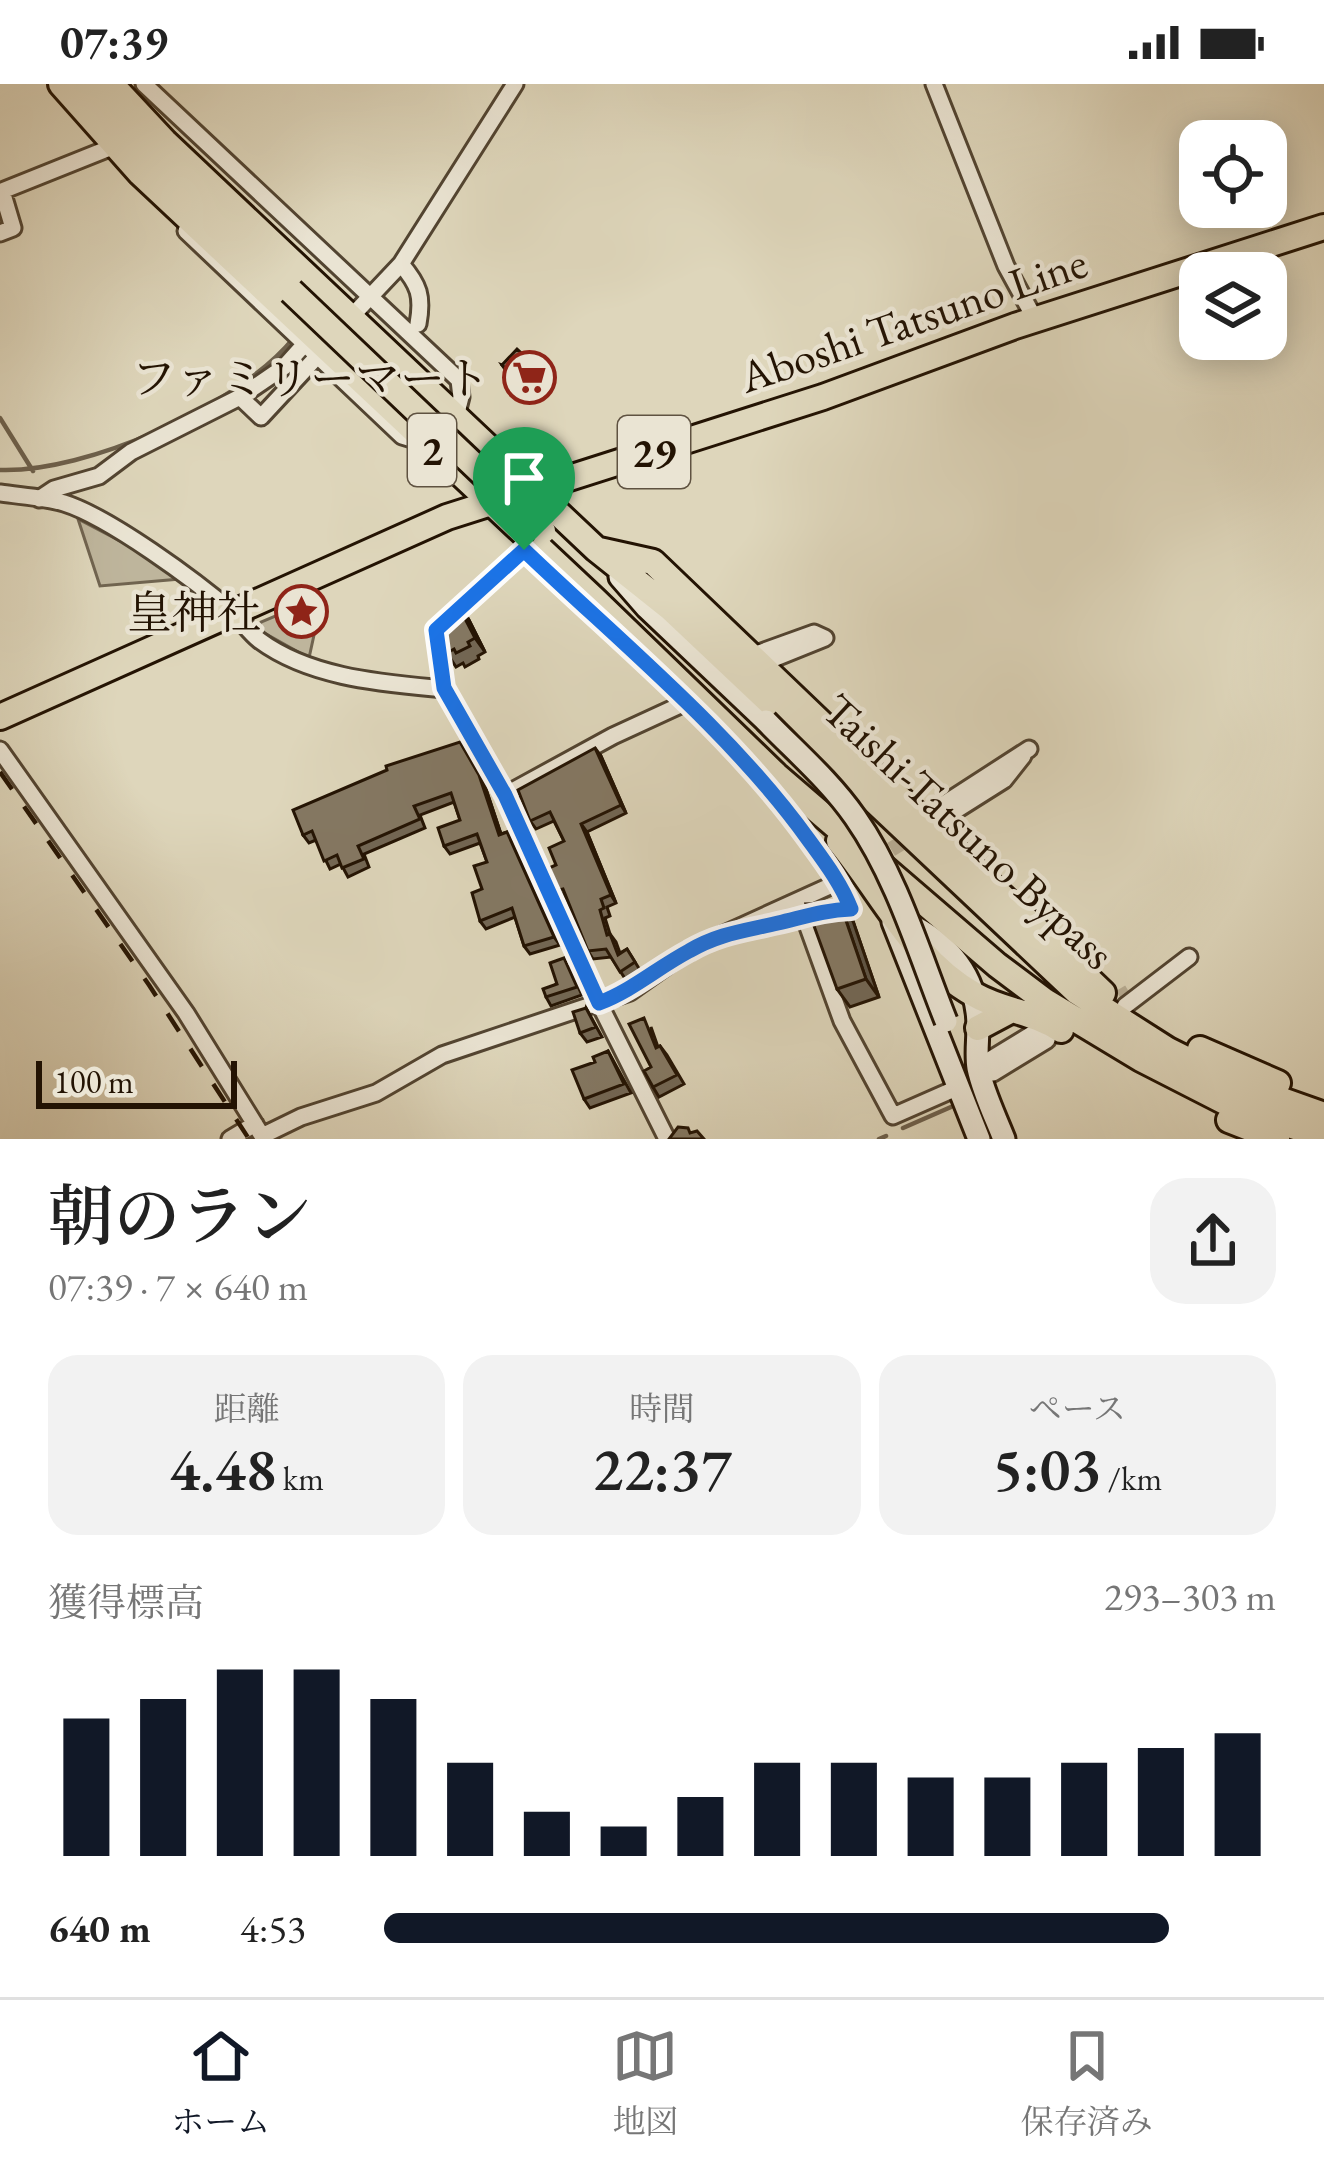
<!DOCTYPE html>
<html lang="ja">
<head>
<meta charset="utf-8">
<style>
  body { margin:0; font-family:"EB Garamond","Noto Serif JP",serif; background:#f2f2f2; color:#222; height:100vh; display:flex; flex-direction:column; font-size:45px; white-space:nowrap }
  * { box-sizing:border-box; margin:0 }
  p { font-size:39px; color:#767676 }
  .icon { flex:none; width:66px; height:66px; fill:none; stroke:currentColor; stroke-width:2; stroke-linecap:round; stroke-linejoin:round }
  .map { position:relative; height:1055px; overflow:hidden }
  .sheet { display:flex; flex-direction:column; background:#fff; flex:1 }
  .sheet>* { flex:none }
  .buttons { position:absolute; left:1179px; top:36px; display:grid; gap:24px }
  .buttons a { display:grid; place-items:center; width:108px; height:108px; border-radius:24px; background:#fff; box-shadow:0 6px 30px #0003; font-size:60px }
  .scale { position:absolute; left:36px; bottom:30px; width:201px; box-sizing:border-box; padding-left:12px; border:6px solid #231303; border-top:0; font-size:33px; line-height:42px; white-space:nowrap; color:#231303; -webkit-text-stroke:9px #eae4d3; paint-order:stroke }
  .pin { position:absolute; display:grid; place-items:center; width:102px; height:102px; color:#fff; margin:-123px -51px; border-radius:50% 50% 50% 0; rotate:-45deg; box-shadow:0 0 12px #0007 }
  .pin .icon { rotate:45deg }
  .round { display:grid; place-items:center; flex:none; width:126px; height:126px; border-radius:36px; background:#f2f2f2 }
  .headline { display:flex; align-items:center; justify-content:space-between; height:204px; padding:0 48px }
  h1 { font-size:66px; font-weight:600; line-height:90px }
  .figures { display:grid; grid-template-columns:repeat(3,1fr); gap:18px; height:204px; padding:12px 48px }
  .figures div { display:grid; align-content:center; border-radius:30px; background:#f2f2f2; text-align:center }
  .figures b { font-size:60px; font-weight:600 }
  .figures small { font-size:33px; font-weight:400 }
  .figures p { font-size:33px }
  .chart { height:336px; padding:24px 48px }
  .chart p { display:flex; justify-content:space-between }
  .chart svg { width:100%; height:216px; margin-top:12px; stroke:#111827; stroke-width:6 }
  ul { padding:0 48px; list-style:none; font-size:39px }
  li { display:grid; grid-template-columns:192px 144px 1fr; align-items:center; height:90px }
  li i { height:30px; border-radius:15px; background:#111827 }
  .status { display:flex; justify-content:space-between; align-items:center; height:84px; padding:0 60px; background:#fff; direction:ltr }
  .status svg { height:33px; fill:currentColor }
  .dock { display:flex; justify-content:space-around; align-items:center; height:168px; border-top:3px solid #e0e0e0; background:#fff; font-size:33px; color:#767676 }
  .dock a { display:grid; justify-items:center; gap:6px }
  .dock .current { color:#111827 }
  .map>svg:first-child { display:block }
  .green { fill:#beb59c; stroke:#706450; stroke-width:3 }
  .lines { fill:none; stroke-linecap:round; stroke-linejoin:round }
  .stream { stroke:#6d604c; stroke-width:4.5 }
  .minor-tunnel { stroke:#b9af96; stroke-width:15; stroke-dasharray:15 8; stroke-linecap:butt }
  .minor-casing { stroke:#524431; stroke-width:21 }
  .secondary-casing { stroke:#231303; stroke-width:27 }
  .primary-casing { stroke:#231303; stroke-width:30 }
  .trunk-casing { stroke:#231303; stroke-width:30 }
  .minor { stroke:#eae4d3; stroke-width:15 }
  .secondary { stroke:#eae4d3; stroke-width:21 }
  .primary { stroke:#ded6bb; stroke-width:24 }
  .trunk { stroke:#ded6bb; stroke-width:24 }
  .rail { stroke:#231303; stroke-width:4.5; stroke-dasharray:21 21; stroke-linecap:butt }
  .secondary-bridge-casing { stroke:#231303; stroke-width:27; stroke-linecap:butt }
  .trunk-bridge-casing { stroke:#231303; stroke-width:30; stroke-linecap:butt }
  .secondary-bridge { stroke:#eae4d3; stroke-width:21 }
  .trunk-bridge { stroke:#ded6bb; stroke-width:24 }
  .wall { fill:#726755; stroke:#231303; stroke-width:3 }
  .shaded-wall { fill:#5c5445; stroke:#231303; stroke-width:3 }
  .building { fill:#847863; stroke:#231303; stroke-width:3 }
  .route-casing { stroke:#fff; stroke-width:24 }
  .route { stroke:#1a73e8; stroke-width:15 }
  .labels { text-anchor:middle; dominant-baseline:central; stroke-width:9; stroke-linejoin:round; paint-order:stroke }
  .shield { fill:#eae4d3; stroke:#5f5241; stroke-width:3 }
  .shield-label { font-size:42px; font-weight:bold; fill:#231303 }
  .street-label { font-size:45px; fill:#231303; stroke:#eae4d3 }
  .poi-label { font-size:45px; fill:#231303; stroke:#eae4d3; text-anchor:end }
</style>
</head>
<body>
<div class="status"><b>07:39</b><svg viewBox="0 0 49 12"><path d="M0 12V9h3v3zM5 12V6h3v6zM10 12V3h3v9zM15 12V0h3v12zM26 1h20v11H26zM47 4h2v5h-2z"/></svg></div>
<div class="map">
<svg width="1324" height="1055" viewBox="0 0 1324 1055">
  <rect width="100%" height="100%" fill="#ded6bb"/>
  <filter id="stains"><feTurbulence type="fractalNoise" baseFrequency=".00167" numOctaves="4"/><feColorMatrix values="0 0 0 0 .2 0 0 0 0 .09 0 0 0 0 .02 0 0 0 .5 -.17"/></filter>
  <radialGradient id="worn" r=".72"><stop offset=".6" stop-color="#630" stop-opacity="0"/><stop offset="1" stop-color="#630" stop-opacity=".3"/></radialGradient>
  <!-- green -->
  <path class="green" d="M78 435 160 478 180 495 100 502Z
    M311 517 321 519 309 574 259 546 261 538Z"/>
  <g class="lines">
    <!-- stream -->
    <path class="stream" d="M0 334 33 387
      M0 386C86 389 238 322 293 255
      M805 822 833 810
      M903 1044 951 1023
      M879 1055 886 1052"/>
    <!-- minor-tunnel -->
    <path class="minor-tunnel" d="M832 801 915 751
      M1100 925 1129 908"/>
    <defs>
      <path id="minor" d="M144 0 459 296 461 313 456 333
        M934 0 1006 182 1035 235
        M186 147 402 352 422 358
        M0 149 13 144 2 107 107 65
        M401 180C419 201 423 212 418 240
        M351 233 401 180 515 0
        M240 313 261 333 312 278
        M0 409C20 412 44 413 64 419 109 433 196 497 233 529 242 537 249 548 259 556 310 594 382 599 444 605L505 711 599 919 667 1055
        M39 415 54 405 99 392 131 368 240 313 284 283 311 253
        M753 583 825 554 814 549 756 570
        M444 605 436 546 524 466C623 561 734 651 813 762 827 783 843 801 851 825
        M0 666 186 929 264 1055
        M505 711 613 652 689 617
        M939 737 1004 696 1023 672
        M916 738 1029 665
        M804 832 842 937 893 1032 959 1003
        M759 842 811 828
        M1125 922 1189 873
        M978 983 1032 950 1043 958
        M993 989 1047 956
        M262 1052 301 1033 376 1009 442 971 630 908 689 866 832 801
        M230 1055 255 1040"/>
      <path id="secondary" d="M620 493 647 524 766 637
        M896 834C938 852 971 880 977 928 980 947 975 966 978 984 983 1008 995 1032 1004 1055
        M893 838 979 1055"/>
      <path id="primary" d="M0 633 447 433 823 313 1015 242 1324 143"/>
      <path id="trunk" d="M61 0 140 89 594 515 776 691 997 881 1045 917 1141 975 1229 1020 1324 1053
        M84 0 153 75 291 207
        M111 0 165 58 596 465 670 524 1077 908 1168 966 1234 999 1324 1031
        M599 466 653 478 1103 909
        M839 757C882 809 913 877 975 911 1003 927 1034 928 1061 946
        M978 944 1010 927
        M1200 965 1278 999
        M1229 1036 1277 1055"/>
    </defs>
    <!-- minor casing -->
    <use href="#minor" class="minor-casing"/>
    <!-- secondary casing -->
    <use href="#secondary" class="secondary-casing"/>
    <!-- primary casing -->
    <use href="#primary" class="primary-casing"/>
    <!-- trunk casing -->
    <use href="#trunk" class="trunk-casing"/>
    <!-- minor -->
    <use href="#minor" class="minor"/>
    <!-- secondary -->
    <use href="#secondary" class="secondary"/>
    <!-- primary -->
    <use href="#primary" class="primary"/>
    <!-- trunk -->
    <use href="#trunk" class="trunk"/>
    <!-- rail -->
    <path class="rail" d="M0 688 149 901 249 1055"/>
    <defs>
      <path id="secondary-bridge" d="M766 637C796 668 830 697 855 733 897 793 919 869 946 937"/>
      <path id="trunk-bridge" d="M291 207 543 447"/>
    </defs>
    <!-- secondary-bridge casing -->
    <use href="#secondary-bridge" class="secondary-bridge-casing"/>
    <!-- trunk-bridge casing -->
    <use href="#trunk-bridge" class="trunk-bridge-casing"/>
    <!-- secondary-bridge -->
    <use href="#secondary-bridge" class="secondary-bridge"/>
    <!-- trunk-bridge -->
    <use href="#trunk-bridge" class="trunk-bridge"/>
  </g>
  <!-- wall -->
  <path class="wall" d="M502 281 549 298 535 314 509 291Z
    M469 536 485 568 478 572 479 575 465 583 463 579 456 583 447 569Z
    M466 667 484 699 501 750 507 748 512 756 560 861 530 870 524 862 515 833 486 845 480 837 487 778 480 759 450 770 444 762 460 736 454 718 420 731 425 744 364 770 369 783 348 793 341 780 330 785 316 756 309 759 303 751Z
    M601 672 626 729 587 748 616 819 607 823 610 832 605 834 610 850 616 858 620 869 627 865 640 886 626 896 611 873 593 875 588 867 566 814 559 806 556 781 564 757 554 737 536 745 530 737Z
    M840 819 853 837 879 913 850 923 837 905Z
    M569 883 582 911 551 922 546 913Z
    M586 924 602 953 587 958 580 949Z
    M651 943 658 963 660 962 667 971 684 1000 659 1013 653 1003Z
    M608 967 631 1009 590 1024 584 1015 595 978Z"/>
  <!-- shaded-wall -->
  <path class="shaded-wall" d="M543 289 549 298 535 314 528 305Z
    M459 523 469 536 485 568 475 554Z
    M595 664 601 672 626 729 621 721Z
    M466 667 484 699 504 759 499 751Z
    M581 740 587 748 616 819 611 811Z
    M507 748 512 756 560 861 554 853Z
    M840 819 853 837 879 913 866 895Z"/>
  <!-- building -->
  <path class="building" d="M517 265 543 289 528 305 502 281Z
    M459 523 475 554 468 558 470 562 456 569 454 565 447 569 442 560 439 537Z
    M460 658 479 691 499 751 507 748 554 853 524 862 512 824 480 837 472 809 482 805 474 782 487 778 477 750 444 762 438 744 460 736 451 709 414 722 420 735 358 762 364 775 342 784 337 771 324 777 312 747 303 751 293 726 387 686 386 682Z
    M595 664 621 721 581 740 611 811 601 815 604 824 600 826 607 851 610 850 618 871 627 865 635 878 620 888 606 865 588 867 563 805 559 806 549 784 556 781 549 764 564 757 550 728 530 737 518 706Z
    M840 819 866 895 837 905 806 820Z
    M564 874 577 903 546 913 543 905 557 900 550 879Z
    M586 924 596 943 580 949 573 928Z
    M644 934 656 964 660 962 677 991 653 1003 644 987 651 983 629 940Z
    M608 967 624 1000 584 1015 572 986 595 978 593 973Z
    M678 1043 688 1044 690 1049 697 1047 704 1055H669Z"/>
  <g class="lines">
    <defs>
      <path id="route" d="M524 466C619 557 731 648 808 755 824 777 841 799 851 825 824 826 804 833 778 839 745 847 720 849 689 867 657 884 633 906 599 919L505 711 444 604 436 546Z"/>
    </defs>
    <!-- route casing -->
    <use href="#route" class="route-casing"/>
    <!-- route -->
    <use href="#route" class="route"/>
  </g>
  <!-- icons -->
  <defs>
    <symbol id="supermarket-ring" viewBox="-11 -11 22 22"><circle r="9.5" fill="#eae4d3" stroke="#8f2418" stroke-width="1.5"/><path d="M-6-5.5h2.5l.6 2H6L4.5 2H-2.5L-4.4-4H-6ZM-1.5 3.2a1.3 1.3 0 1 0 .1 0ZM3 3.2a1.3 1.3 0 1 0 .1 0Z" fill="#8f2418"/></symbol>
    <symbol id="sight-ring" viewBox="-11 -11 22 22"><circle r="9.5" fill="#eae4d3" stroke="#8f2418" stroke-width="1.5"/><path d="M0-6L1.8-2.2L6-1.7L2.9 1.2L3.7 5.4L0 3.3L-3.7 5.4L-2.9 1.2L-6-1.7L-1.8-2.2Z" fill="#8f2418"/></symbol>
  </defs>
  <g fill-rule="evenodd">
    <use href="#supermarket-ring" x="500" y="264" width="59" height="59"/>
    <use href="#sight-ring" x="272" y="498" width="59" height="59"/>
  </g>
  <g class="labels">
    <!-- shield labels -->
    <g class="shield">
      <rect x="408" y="330" width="48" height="72" rx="9"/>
      <rect x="618" y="332" width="72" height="72" rx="9"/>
    </g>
    <g class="shield-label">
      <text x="432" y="366">2</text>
      <text x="654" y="368">29</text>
    </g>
    <!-- street labels -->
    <g class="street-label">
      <text transform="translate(913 235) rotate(-19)">Aboshi Tatsuno Line</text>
      <text transform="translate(969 747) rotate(43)">Taishi-Tatsuno Bypass</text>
    </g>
    <!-- poi labels -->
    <g class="poi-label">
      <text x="490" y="294">ファミリーマート</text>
      <text x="262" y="528">皇神社</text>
    </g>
  </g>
  <rect width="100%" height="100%" filter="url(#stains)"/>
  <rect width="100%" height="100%" fill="url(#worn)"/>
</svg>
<div class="buttons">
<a><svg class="icon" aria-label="locate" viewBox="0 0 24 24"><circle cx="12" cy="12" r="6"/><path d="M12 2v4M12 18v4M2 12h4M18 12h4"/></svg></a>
<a><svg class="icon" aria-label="layers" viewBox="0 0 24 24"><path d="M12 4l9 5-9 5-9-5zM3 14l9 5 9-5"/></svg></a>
</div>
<div class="scale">100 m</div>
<div class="pin" style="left:524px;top:466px;background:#1e9e55"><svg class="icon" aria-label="arrive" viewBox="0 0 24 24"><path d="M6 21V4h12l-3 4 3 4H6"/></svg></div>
</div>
<section class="sheet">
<div class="headline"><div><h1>朝のラン</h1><p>07:39 · 7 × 640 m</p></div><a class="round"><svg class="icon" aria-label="share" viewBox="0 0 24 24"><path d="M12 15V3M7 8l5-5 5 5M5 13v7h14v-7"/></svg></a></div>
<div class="figures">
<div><p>距離</p><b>4.48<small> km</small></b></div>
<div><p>時間</p><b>22:37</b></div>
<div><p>ペース</p><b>5:03<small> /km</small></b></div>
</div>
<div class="chart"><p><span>獲得標高</span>293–303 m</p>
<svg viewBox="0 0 160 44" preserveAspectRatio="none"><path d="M5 44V16M15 44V12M25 44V6M35 44V6M45 44V12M55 44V25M65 44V35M75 44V38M85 44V32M95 44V25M105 44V25M115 44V28M125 44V28M135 44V25M145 44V22M155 44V19"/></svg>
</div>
<ul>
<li><b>640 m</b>4:53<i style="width:88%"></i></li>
</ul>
</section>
<nav class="dock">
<a class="current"><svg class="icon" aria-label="home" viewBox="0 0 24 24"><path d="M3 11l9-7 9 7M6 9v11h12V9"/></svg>ホーム</a>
<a><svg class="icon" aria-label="map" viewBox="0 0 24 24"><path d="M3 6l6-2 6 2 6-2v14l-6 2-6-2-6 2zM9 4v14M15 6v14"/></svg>地図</a>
<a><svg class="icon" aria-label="saved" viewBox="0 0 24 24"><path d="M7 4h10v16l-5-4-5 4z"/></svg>保存済み</a>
</nav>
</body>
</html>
